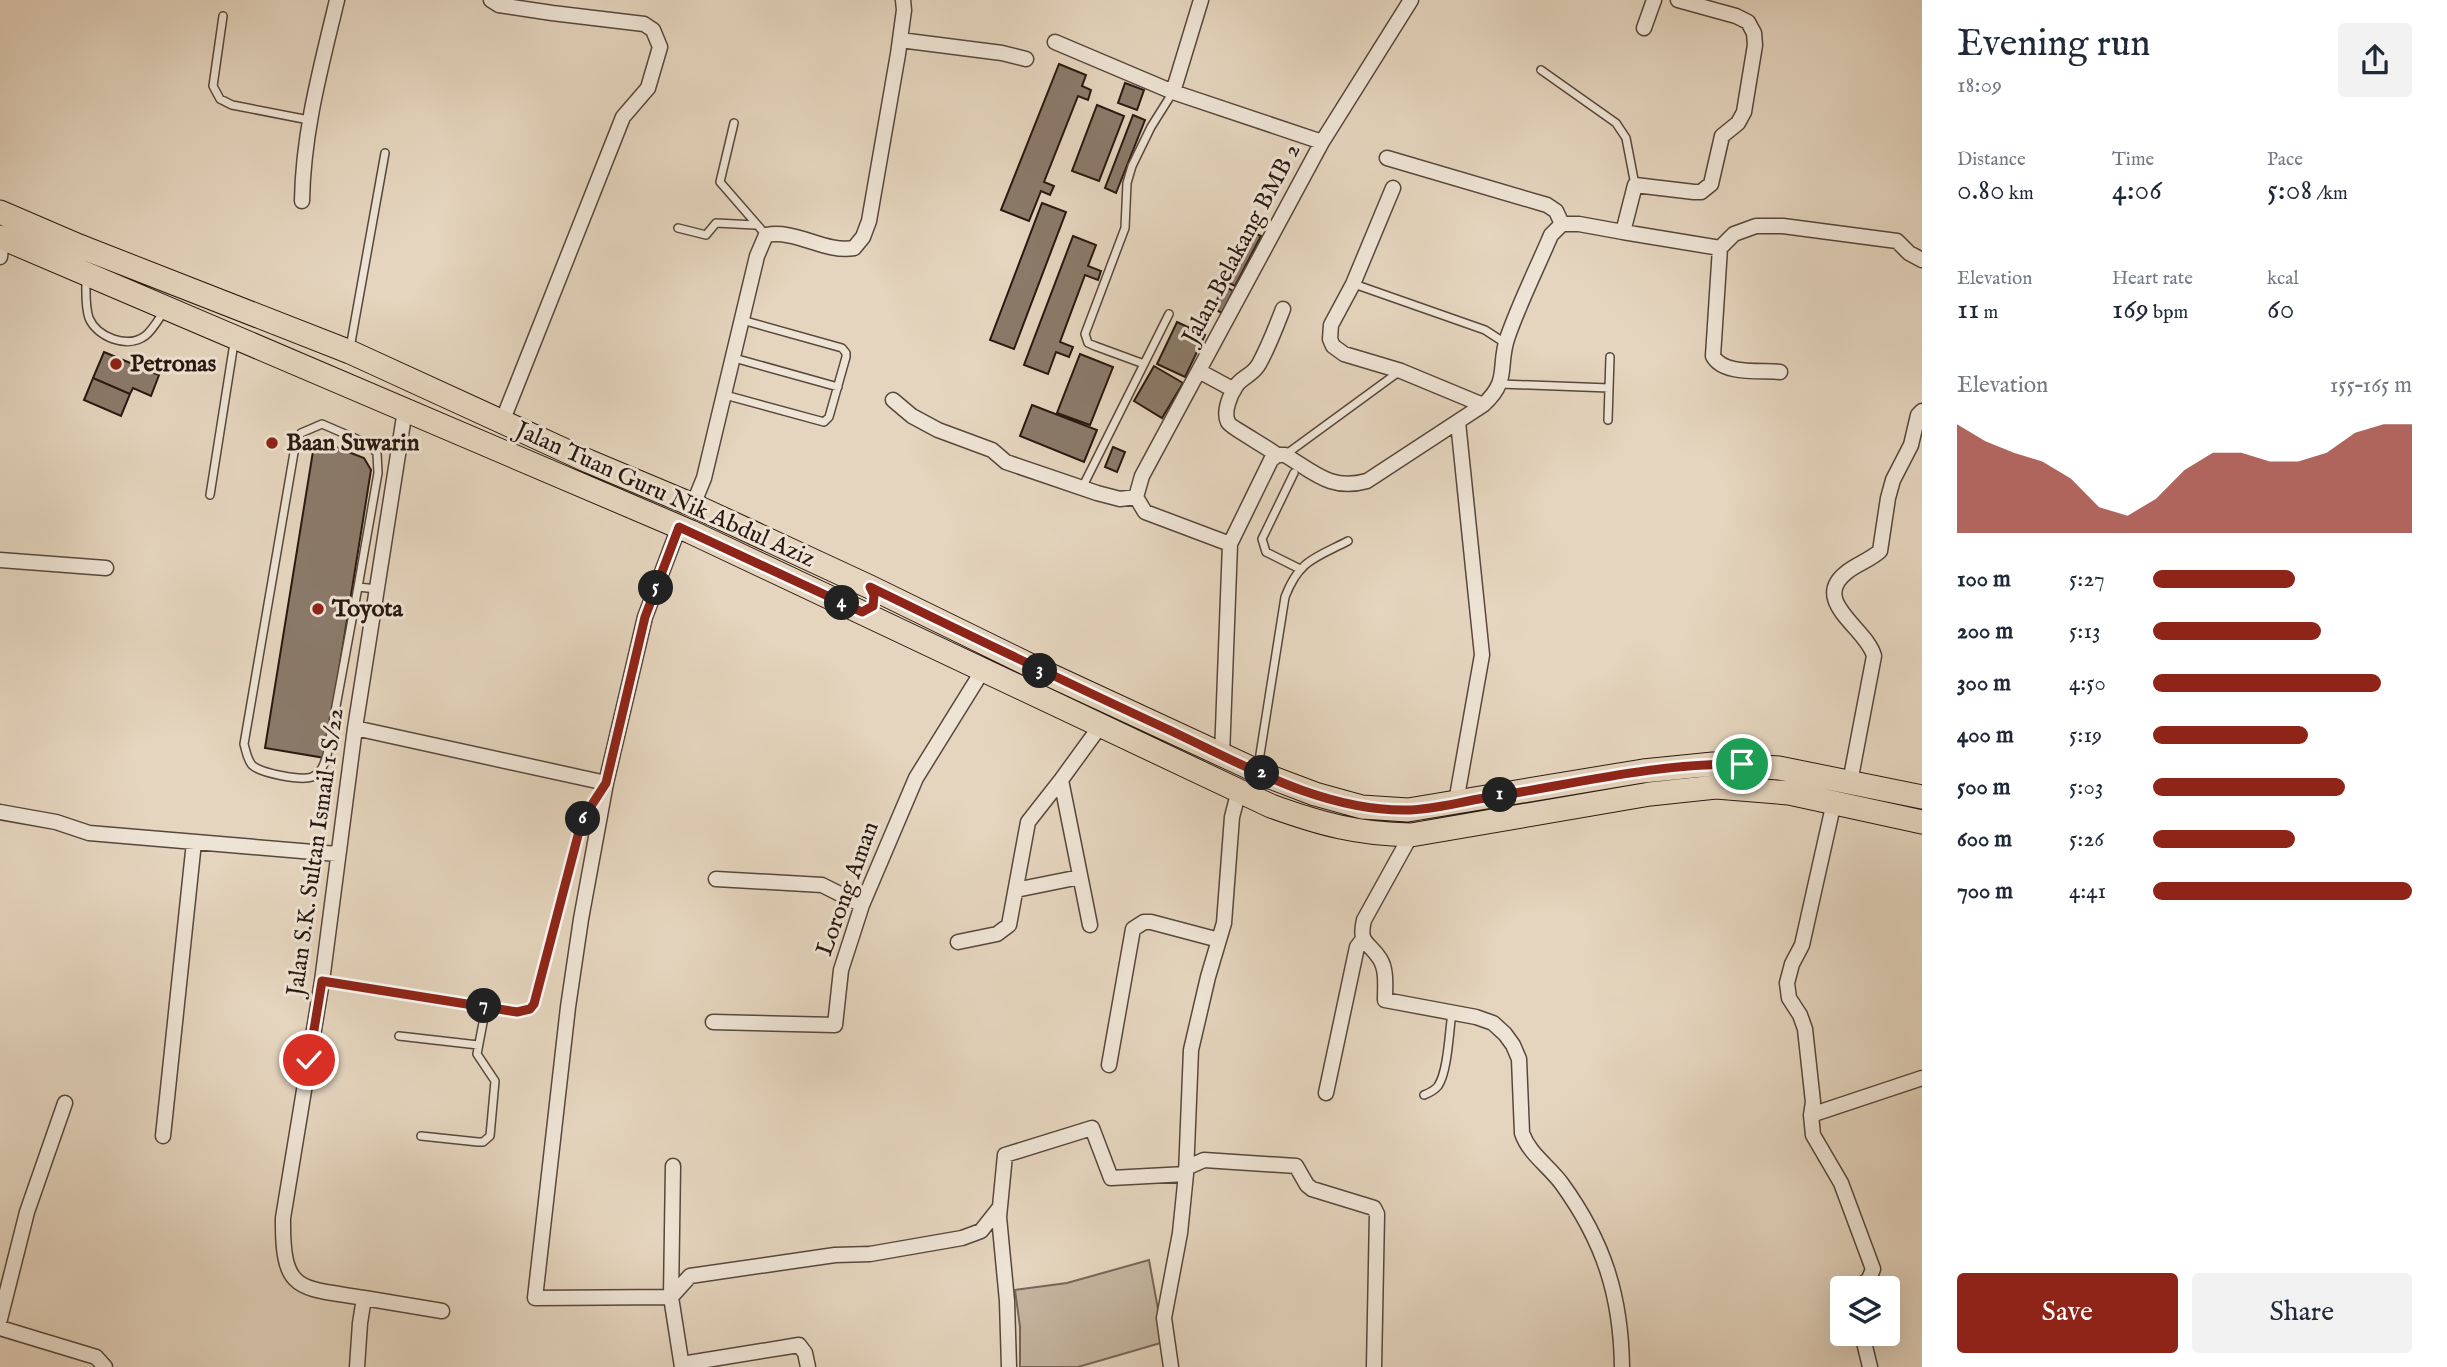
<!DOCTYPE html>
<html lang="en">
<head>
<meta charset="utf-8">
<style>
  body { margin:0; font-family:"IM FELL English",serif; background:#f2f2f3; color:#1f2937; height:100vh; display:flex; flex-direction:column; font-size:26px; white-space:nowrap }
  * { box-sizing:border-box; margin:0 }
  p { font-size:23px; color:#747a83 }
  .icon { flex:none; width:38px; height:38px; fill:none; stroke:currentColor; stroke-width:2; stroke-linecap:round; stroke-linejoin:round }
  .map { position:relative; flex:1; overflow:hidden }
  .side { display:flex; flex-direction:column; background:#fff; width:525px }
  .side>* { flex:none }
  .controls { position:absolute; left:1830px; top:1276px; display:grid; gap:14px }
  .controls a { display:grid; place-items:center; width:70px; height:70px; border-radius:7px; background:#fff; box-shadow:0 7px 28px #0002; font-size:35px }
  .pin { position:absolute; display:grid; place-items:center; width:60px; height:60px; color:#fff; margin:-30px; border:4px solid #fff; border-radius:50%; box-shadow:0 2px 7px #0007 }
  .km { position:absolute; width:35px; height:35px; margin:-18px; border-radius:50%; background:#222; color:#fff; font-size:19px; line-height:35px; text-align:center }
  .round { display:grid; place-items:center; flex:none; width:74px; height:74px; border-radius:7px; background:#f2f2f3 }
  .head { display:flex; align-items:center; justify-content:space-between; height:119px; padding:0 35px }
  h1 { font-size:38px; font-weight:600; line-height:52px }
  .metrics { display:grid; grid-template-columns:repeat(3,1fr); gap:10px; height:119px; padding:7px 35px }
  .metrics div { display:grid; align-content:center }
  .metrics b { font-size:30px; font-weight:600 }
  .metrics small { font-size:19px; font-weight:400 }
  .metrics p { font-size:19px }
  .chart { height:196px; padding:14px 35px }
  .chart p { display:flex; justify-content:space-between }
  .chart svg { width:100%; height:126px; margin-top:7px; fill:#8f2418; opacity:.7 }
  .button { display:flex; gap:14px; margin-top:auto; padding:14px 35px }
  .button a { flex:1; height:80px; border-radius:7px; background:#8f2418; color:#fff; font-size:28px; font-weight:600; line-height:80px; text-align:center }
  .button a+a { background:#f2f2f3; color:#1f2937 }
  ul { padding:0 35px; list-style:none; font-size:23px }
  li { display:grid; grid-template-columns:112px 84px 1fr; align-items:center; height:52px }
  li i { height:18px; border-radius:9px; background:#8f2418 }
  main { display:flex; flex:1; min-height:0 }
  .map>svg:first-child { display:block }
  .green { fill:#c5b5a0; stroke:#776658; stroke-width:2 }
  .building { fill:#8b7a6a; stroke:#291810; stroke-width:2 }
  .lines { fill:none; stroke-linecap:round; stroke-linejoin:round }
  .lane-casing { stroke:#58473c; stroke-width:10 }
  .street-casing { stroke:#58473c; stroke-width:17 }
  .primary-casing { stroke:#291810; stroke-width:25 }
  .lane { stroke:#eee4d5; stroke-width:7 }
  .street { stroke:#eee4d5; stroke-width:14 }
  .primary { stroke:#e5d5be; stroke-width:23 }
  .route-casing { stroke:#fff; stroke-width:14 }
  .route { stroke:#8f2418; stroke-width:9 }
  .poi-dot { fill:#8f2418; stroke:#eee4d5; stroke-width:2.5 }
  .labels { text-anchor:middle; dominant-baseline:central; stroke-width:6; stroke-linejoin:round; paint-order:stroke }
  .street-label { font-size:24px; fill:#291810; stroke:#eee4d5 }
  .poi-label { font-size:24px; font-weight:bold; fill:#291810; stroke:#eee4d5; text-anchor:start }
</style>
</head>
<body>
<main>
<div class="map">
<svg width="1922" height="1367" viewBox="0 0 1922 1367">
  <rect width="100%" height="100%" fill="#e5d5be"/>
  <filter id="stains"><feTurbulence type="fractalNoise" baseFrequency=".00286" numOctaves="4"/><feColorMatrix values="0 0 0 0 .2 0 0 0 0 .09 0 0 0 0 .02 0 0 0 .5 -.17"/></filter>
  <radialGradient id="worn" r=".72"><stop offset=".6" stop-color="#630" stop-opacity="0"/><stop offset="1" stop-color="#630" stop-opacity=".3"/></radialGradient>
  <!-- green -->
  <path class="green" d="M1149 1260 1164 1342 1078 1367H1020V1327L1015 1290 1067 1283Z"/>
  <!-- building -->
  <path class="building" d="M1059 64 1086 75 1082 86 1091 90 1088 100 1078 96 1044 182 1054 186 1050 195 1041 191 1029 221 1001 210Z
    M1125 83 1144 90 1137 110 1118 103Z
    M1097 105 1124 116 1099 181 1072 171Z
    M1133 115 1145 120 1116 193 1105 188Z
    M1042 203 1066 212 1014 349 990 340Z
    M1252 232 1261 236 1235 286 1227 282Z
    M1073 236 1096 245 1088 266 1101 271 1098 280 1085 275 1060 342 1073 347 1069 357 1056 352 1048 374 1024 365Z
    M1224 286 1233 291 1222 313 1213 308Z
    M1177 322 1205 335 1185 377 1157 364Z
    M104 352 159 375 151 396 133 388 130 394 93 378Z
    M1080 354 1113 367 1090 425 1057 413Z
    M1154 366 1183 383 1162 418 1134 401Z
    M93 378 130 394 121 416 84 400Z
    M1032 405 1097 430 1084 462 1020 436Z
    M315 439 364 458 371 470 325 758 265 748Z
    M1113 447 1125 452 1117 472 1105 467Z"/>
  <g class="lines">
    <defs>
      <path id="lane" d="M223 16 213 86 220 99 232 105 309 120
        M1541 70 1616 123 1626 138 1635 185
        M734 123 720 182 766 235
        M678 228 706 235 716 223 755 225
        M86 279C86 292 85 306 89 318 97 337 127 349 145 336 153 330 159 318 165 310
        M1354 284 1485 330 1505 343
        M350 348 385 153
        M734 358 838 387
        M1144 364 1095 346 1088 343 1085 334 1125 228 1127 183 1132 166 1151 127 1173 92
        M1501 384 1609 388
        M725 395 824 422 829 417 846 357V353L842 348 742 320
        M1608 420 1610 357
        M1285 455 1400 371
        M1294 473 1262 539 1266 552 1300 569
        M1082 488 1169 314
        M210 495 234 343
        M358 587 327 755C324 764 322 773 312 777 301 781 260 773 252 765 247 759 246 751 244 744L296 441 301 433 322 424 366 443 377 453 378 473 358 587 377 589
        M1258 767 1285 597C1299 560 1315 558 1348 541
        M323 981 517 1011 530 1009 537 998 582 820 602 789
        M399 1036 478 1045
        M1424 1095C1429 1093 1434 1091 1438 1086 1448 1071 1449 1032 1452 1013
        M421 1136 478 1142H483L490 1136 495 1081 477 1054 486 1007"/>
      <path id="street" d="M491 0 499 5 552 13 644 24 653 30 660 47 648 88 623 117 502 422
        M1201 0 1173 92 1322 142 1142 476 1136 497 1145 512 1230 544
        M1644 28 1654 0
        M900 40 1002 53 1026 59
        M1055 42 1173 92
        M1322 142 1411 0
        M1387 158 1547 205 1556 211 1562 224
        M1393 188 1353 284 1331 325 1330 339 1333 346 1344 354 1401 371 1483 405
        M302 201C303 132 321 67 337 0
        M1623 232 1720 248 1734 234 1756 226H1783L1897 241 1909 253 1922 260
        M1720 248 1713 356C1723 375 1760 370 1780 372
        M0 257 2 238
        M1199 371 1234 390
        M893 400 912 416 938 430 992 450 1006 462 1097 493 1120 499 1136 497
        M1277 455C1269 448 1230 427 1228 422 1223 412 1230 395 1236 386 1242 377 1253 375 1259 364 1269 346 1276 327 1283 309
        M693 505 704 478 757 256 766 235C796 229 824 253 854 248L863 237 869 221 898 54 904 10 903 0
        M0 560 106 568
        M355 728 606 783
        M1222 755 1230 544 1271 460 1277 455H1285C1315 473 1331 491 1367 481L1483 405C1511 380 1497 366 1508 336 1520 302 1537 268 1551 235L1562 224H1579L1623 232 1635 185 1694 192H1701L1711 184 1722 136 1738 123 1744 112 1755 45 1754 33 1748 22 1736 16 1678 0
        M1850 782 1874 656C1867 628 1809 601 1847 572 1857 564 1870 560 1880 551L1888 498 1893 480 1911 445 1918 415 1922 411
        M1456 802 1482 655 1458 422
        M1834 802 1802 945 1792 964 1787 983 1789 998 1800 1015 1805 1029 1813 1102 1811 1115 1813 1135 1841 1183 1873 1269 1869 1279 1858 1288
        M0 812 56 822 89 833 337 854
        M1411 835 1364 920C1358 945 1369 941 1380 959 1387 970 1385 987 1385 1000L1476 1017 1493 1023 1505 1034 1513 1045 1519 1059 1522 1133C1529 1154 1549 1166 1562 1184 1604 1242 1621 1296 1622 1367
        M716 879 822 885 862 905
        M1016 890 1080 877
        M1090 925 1061 780 1101 725
        M958 942 997 934 1009 925 1028 822 1061 780
        M713 1022 835 1025 841 970 862 905 916 778 983 670
        M1109 1065 1133 929 1144 922H1151L1219 940
        M1326 1093 1357 947 1363 939
        M1811 1115 1922 1078
        M163 1136 194 842
        M673 1166 671 1297 535 1298 568 1007 581 919 606 783 645 617 679 527
        M1186 1168 1204 1160 1296 1166 1307 1185 1312 1189 1374 1208 1377 1214 1374 1367
        M364 1298 442 1311
        M0 1319 27 1212 65 1103
        M0 1328 96 1357 105 1367
        M1862 1334 1870 1367
        M682 1364 799 1345 805 1353 808 1367
        M357 1367 360 1323 364 1298C299 1287 282 1294 283 1218L322 981 355 728 405 410
        M682 1367 671 1297 690 1276 835 1255 870 1254 962 1238 981 1231 1000 1207
        M1009 1367 1007 1301 999 1217 1005 1155 1092 1128 1111 1178 1186 1174
        M1171 1367 1164 1318 1180 1233 1186 1174 1191 1050 1208 977 1224 923 1232 817 1239 790"/>
      <path id="primary" d="M0 212 79 246 350 352 588 461 693 505 870 587 1050 675 1270 777 1315 794 1362 807 1408 810 1643 771 1713 764 1779 768 1922 797
        M0 237 691 532 1271 806C1321 824 1357 834 1411 835L1650 794 1716 787 1789 793 1922 822"/>
    </defs>
    <!-- lane casing -->
    <use href="#lane" class="lane-casing"/>
    <!-- street casing -->
    <use href="#street" class="street-casing"/>
    <!-- primary casing -->
    <use href="#primary" class="primary-casing"/>
    <!-- lane -->
    <use href="#lane" class="lane"/>
    <!-- street -->
    <use href="#street" class="street"/>
    <!-- primary -->
    <use href="#primary" class="primary"/>
  </g>
  <g class="lines">
    <defs>
      <path id="route" d="M309 1060 322 981 517 1012 530 1009 534 1004 582 820 606 783 645 617 679 527 862 612 873 606 874 595 870 587C969 635 1067 683 1167 729 1242 764 1321 811 1406 810 1432 810 1459 802 1485 798 1570 785 1655 763 1742 764"/>
    </defs>
    <!-- route casing -->
    <use href="#route" class="route-casing"/>
    <!-- route -->
    <use href="#route" class="route"/>
  </g>
  <!-- markers -->
  <g class="poi-dot">
    <circle cx="116" cy="364" r="7"/>
    <circle cx="272" cy="443" r="7"/>
    <circle cx="318" cy="609" r="7"/>
  </g>
  <g class="labels">
    <!-- street labels -->
    <g class="street-label">
      <text transform="translate(1242 244) rotate(-62)">Jalan Belakang BMB 2</text>
      <text transform="translate(665 495) rotate(24)">Jalan Tuan Guru Nik Abdul Aziz</text>
      <text transform="translate(316 852) rotate(-82)">Jalan S.K. Sultan Ismail 1 S/22</text>
      <text transform="translate(848 889) rotate(-70)">Lorong Aman</text>
    </g>
    <!-- poi labels -->
    <g class="poi-label">
      <text x="130" y="364">Petronas</text>
      <text x="286" y="443">Baan Suwarin</text>
      <text x="332" y="609">Toyota</text>
    </g>
  </g>
  <rect width="100%" height="100%" filter="url(#stains)"/>
  <rect width="100%" height="100%" fill="url(#worn)"/>
</svg>
<div class="controls">
<a><svg class="icon" aria-label="layers" viewBox="0 0 24 24"><path d="M12 4l9 5-9 5-9-5zM3 14l9 5 9-5"/></svg></a>
</div>
<div class="pin" style="left:1742px;top:764px;background:#1e9e55"><svg class="icon" aria-label="arrive" viewBox="0 0 24 24"><path d="M6 21V4h12l-3 4 3 4H6"/></svg></div>
<div class="pin" style="left:309px;top:1060px;background:#d93025"><svg class="icon" aria-label="check" viewBox="0 0 24 24"><path d="M5 12l5 5 9-10"/></svg></div>
<b class="km" style="left:1500px;top:795px">1</b>
<b class="km" style="left:1262px;top:773px">2</b>
<b class="km" style="left:1040px;top:671px">3</b>
<b class="km" style="left:842px;top:603px">4</b>
<b class="km" style="left:656px;top:588px">5</b>
<b class="km" style="left:583px;top:819px">6</b>
<b class="km" style="left:484px;top:1006px">7</b>
</div>
<section class="side">
<div class="head"><div><h1>Evening run</h1><p>18:09</p></div><a class="round"><svg class="icon" aria-label="share" viewBox="0 0 24 24"><path d="M12 15V3M7 8l5-5 5 5M5 13v7h14v-7"/></svg></a></div>
<div class="metrics">
<div><p>Distance</p><b>0.80<small> km</small></b></div>
<div><p>Time</p><b>4:06</b></div>
<div><p>Pace</p><b>5:08<small> /km</small></b></div>
</div>
<div class="metrics">
<div><p>Elevation</p><b>11<small> m</small></b></div>
<div><p>Heart rate</p><b>169<small> bpm</small></b></div>
<div><p>kcal</p><b>60</b></div>
</div>
<div class="chart"><p><span>Elevation</span>155–165 m</p>
<svg viewBox="0 0 160 44" preserveAspectRatio="none"><path d="M0 44V6L10 12L20 16L30 19L40 25L50 35L60 38L70 32L80 22L90 16L100 16L110 19L120 19L130 16L140 9L150 6L160 6V44z"/></svg>
</div>
<ul>
<li><b>100 m</b>5:27<i style="width:55%"></i></li>
<li><b>200 m</b>5:13<i style="width:65%"></i></li>
<li><b>300 m</b>4:50<i style="width:88%"></i></li>
<li><b>400 m</b>5:19<i style="width:60%"></i></li>
<li><b>500 m</b>5:03<i style="width:74%"></i></li>
<li><b>600 m</b>5:26<i style="width:55%"></i></li>
<li><b>700 m</b>4:41<i style="width:100%"></i></li>
</ul>
<div class="button"><a>Save</a><a>Share</a></div>
</section>
</main>
</body>
</html>
